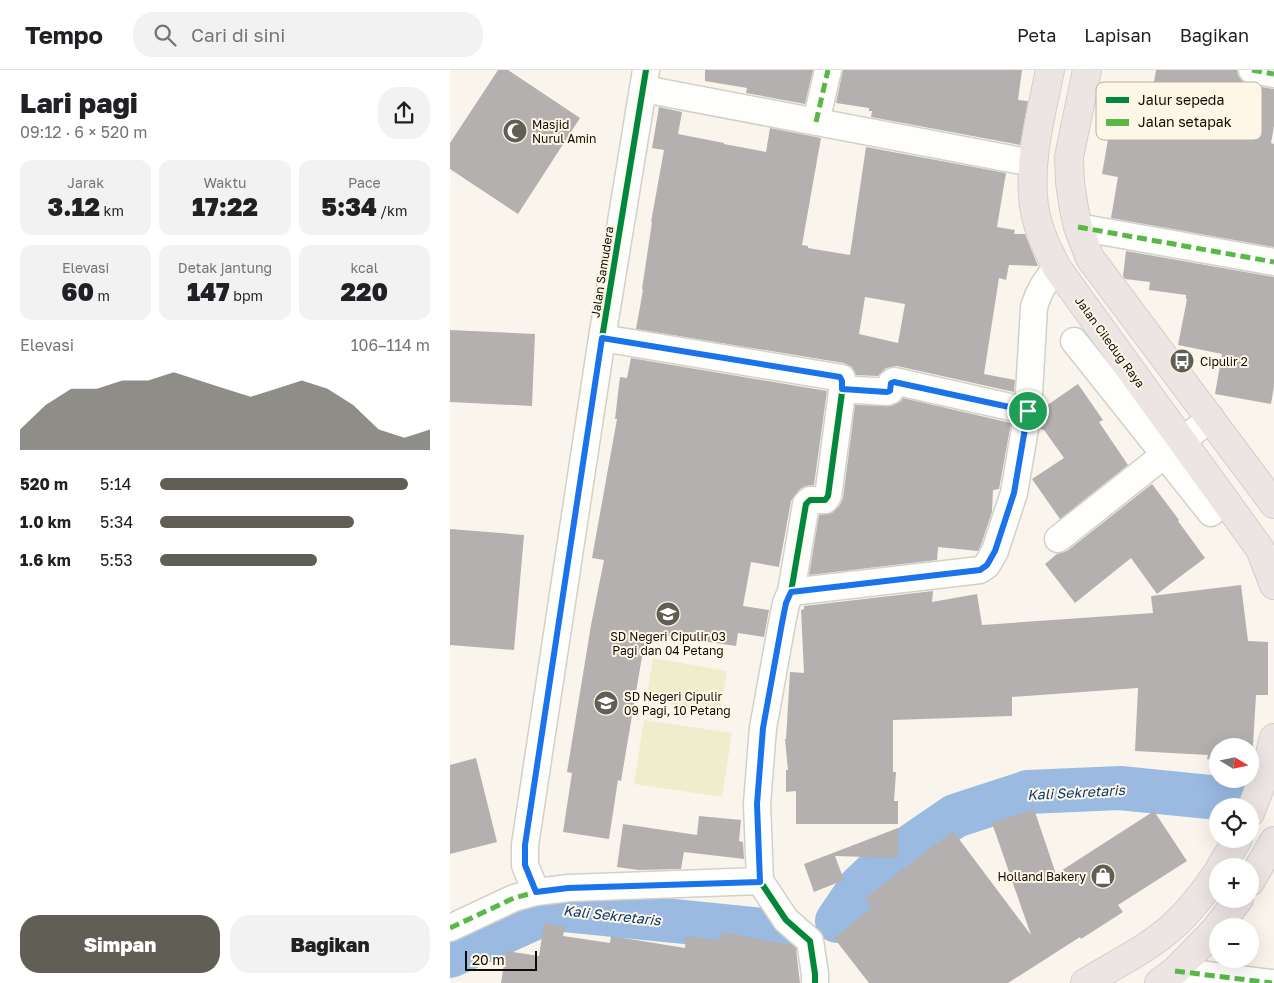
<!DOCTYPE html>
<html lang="id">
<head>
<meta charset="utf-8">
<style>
  body { margin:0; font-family:"Golos Text",sans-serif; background:#f2f2f2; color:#202124; height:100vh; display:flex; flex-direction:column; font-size:19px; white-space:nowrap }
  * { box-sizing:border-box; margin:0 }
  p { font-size:16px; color:#757577 }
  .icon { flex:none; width:28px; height:28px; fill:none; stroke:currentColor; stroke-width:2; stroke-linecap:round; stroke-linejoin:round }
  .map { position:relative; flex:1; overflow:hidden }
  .drawer { display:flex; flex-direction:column; background:#fff; width:450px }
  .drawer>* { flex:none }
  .needle { width:32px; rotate:100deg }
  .fabs { position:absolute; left:759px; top:668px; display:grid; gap:10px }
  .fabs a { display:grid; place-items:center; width:50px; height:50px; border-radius:50%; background:#fff; box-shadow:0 5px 20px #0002; font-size:25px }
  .scale { position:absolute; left:15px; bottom:12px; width:72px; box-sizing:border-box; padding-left:5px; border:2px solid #0f0c06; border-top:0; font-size:14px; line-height:18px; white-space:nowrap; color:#0f0c06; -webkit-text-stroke:4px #fef6e7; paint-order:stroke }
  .pin { position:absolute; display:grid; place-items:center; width:42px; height:42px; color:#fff; margin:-21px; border:2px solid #fff; border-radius:50%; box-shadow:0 1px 5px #0007 }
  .round { display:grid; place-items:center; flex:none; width:52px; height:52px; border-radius:20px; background:#f2f2f2 }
  .summary { display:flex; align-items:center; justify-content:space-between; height:85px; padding:0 20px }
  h1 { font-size:28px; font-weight:800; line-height:38px }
  .figures { display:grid; grid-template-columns:repeat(3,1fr); gap:8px; height:85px; padding:5px 20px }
  .figures div { display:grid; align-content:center; border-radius:12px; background:#f2f2f2; text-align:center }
  .figures b { font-size:25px; font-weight:800 }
  .figures small { font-size:14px; font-weight:400 }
  .figures p { font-size:14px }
  .chart { height:140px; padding:10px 20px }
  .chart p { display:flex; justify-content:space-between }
  .chart svg { width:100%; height:90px; margin-top:5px; fill:#615e56; opacity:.7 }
  .action { display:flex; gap:10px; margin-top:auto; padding:10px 20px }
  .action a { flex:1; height:58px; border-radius:20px; background:#615e56; color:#fff; font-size:20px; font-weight:800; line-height:58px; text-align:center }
  .action a+a { background:#f2f2f2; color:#202124 }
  ul { padding:0 20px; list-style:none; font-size:16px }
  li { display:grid; grid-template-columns:80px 60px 1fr; align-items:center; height:38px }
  li i { height:12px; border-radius:6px; background:#615e56 }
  header { display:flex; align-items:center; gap:30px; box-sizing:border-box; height:70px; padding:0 25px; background:#fff; border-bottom:1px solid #e0e0e0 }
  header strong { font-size:24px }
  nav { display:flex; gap:28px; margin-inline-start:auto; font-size:18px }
  .search { width:350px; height:45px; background:#f2f2f2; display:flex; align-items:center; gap:12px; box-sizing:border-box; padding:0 18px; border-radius:20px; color:#757577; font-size:19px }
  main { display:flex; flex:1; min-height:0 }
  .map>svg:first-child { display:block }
  .green { fill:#eec }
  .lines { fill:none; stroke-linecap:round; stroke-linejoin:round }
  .river { stroke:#9abae2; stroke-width:44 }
  .building { fill:#b4b0b0; fill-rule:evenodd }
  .minor-casing { stroke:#d3d0c8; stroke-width:29 }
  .major-casing { stroke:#d1cfcb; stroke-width:30 }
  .minor { stroke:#fefefc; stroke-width:26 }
  .major { stroke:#ede4e4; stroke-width:28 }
  .quiet { stroke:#58b947; stroke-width:5; stroke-dasharray:10 5; stroke-linecap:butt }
  .cycleway-casing { stroke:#fef6e7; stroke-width:9 }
  .cycleway { stroke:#00873e; stroke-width:6 }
  .route-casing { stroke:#fff; stroke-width:10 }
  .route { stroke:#1a73e8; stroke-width:6 }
  .labels { text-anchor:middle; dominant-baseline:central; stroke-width:4; stroke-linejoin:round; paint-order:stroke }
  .poi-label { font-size:12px; fill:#0f0c06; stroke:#fef6e7; text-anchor:start }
  .street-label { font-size:12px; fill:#0f0c06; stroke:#fef6e7 }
  .water-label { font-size:14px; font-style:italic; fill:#08396f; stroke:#fef6e7 }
  .key { fill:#fef6e7; stroke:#b6b0a4; stroke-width:1 }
  .key-label { font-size:14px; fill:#0f0c06 }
</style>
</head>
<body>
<header>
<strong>Tempo</strong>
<div class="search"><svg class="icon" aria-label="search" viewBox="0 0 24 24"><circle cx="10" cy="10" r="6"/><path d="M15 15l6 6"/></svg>Cari di sini</div>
<nav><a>Peta</a><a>Lapisan</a><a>Bagikan</a></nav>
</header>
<main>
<section class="drawer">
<div class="summary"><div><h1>Lari pagi</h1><p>09:12 · 6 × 520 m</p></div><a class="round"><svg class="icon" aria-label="share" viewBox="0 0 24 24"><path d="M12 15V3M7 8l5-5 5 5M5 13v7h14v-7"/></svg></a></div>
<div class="figures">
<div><p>Jarak</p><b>3.12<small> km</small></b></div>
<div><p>Waktu</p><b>17:22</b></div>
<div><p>Pace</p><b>5:34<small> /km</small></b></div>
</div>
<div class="figures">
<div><p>Elevasi</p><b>60<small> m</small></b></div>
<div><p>Detak jantung</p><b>147<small> bpm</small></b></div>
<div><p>kcal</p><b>220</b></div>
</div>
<div class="chart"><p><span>Elevasi</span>106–114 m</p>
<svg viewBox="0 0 160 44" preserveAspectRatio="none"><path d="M0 44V34L10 22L20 14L30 14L40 10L50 10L60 6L70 10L80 14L90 18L100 14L110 10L120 14L130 22L140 34L150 38L160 34V44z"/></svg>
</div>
<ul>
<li><b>520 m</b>5:14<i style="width:92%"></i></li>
<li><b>1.0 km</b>5:34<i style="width:72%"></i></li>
<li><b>1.6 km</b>5:53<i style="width:58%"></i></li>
</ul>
<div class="action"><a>Simpan</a><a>Bagikan</a></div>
</section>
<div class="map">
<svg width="824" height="913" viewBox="0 0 824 913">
  <rect width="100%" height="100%" fill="#f9f5ec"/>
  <!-- green -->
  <path class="green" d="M203 588 277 601 270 643 196 630Z
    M194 650 282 663 272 727 184 714Z"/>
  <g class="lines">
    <!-- river -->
    <path class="river" d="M387 851 410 817 432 796 505 746 578 722 670 718 789 730
      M0 886 105 839 334 862"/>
  </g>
  <!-- building -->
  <path class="building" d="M48 0H58L130 48 68 144 0 99V73Z
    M255 0H363L355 34 296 23 297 18 255 11Z
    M393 0H572L568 30 578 31 570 75 421 47 422 41H419V38L386 33Z
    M706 0H787L788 5 793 12 799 15 824 19V56L821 73 824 74V177L661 148 668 107 652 104 660 58 695 64Z
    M209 37 232 42 228 64 274 73V74L316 82 320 58 371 68 352 175 358 176V178L400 185 416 77 556 103 547 157 565 160 564 164H575L588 196 559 195 556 210 549 208 534 304 565 310 564 322 447 296 436 298 428 306 406 305 402 297 394 293 186 259 193 220 192 219 202 152H201L214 80 202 78ZM415 227 455 234 448 273 409 264Z
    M676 181 824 207V316L821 334 765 324 772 284 728 275 737 229H736V225L699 220 700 212 675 209 673 206Z
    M0 260 85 264 82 336 0 332Z
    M181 288 377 321 364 415 355 416 350 419 341 431 329 497 301 492 293 536 319 540 314 567 288 563 286 576 196 563 171 711 168 710 159 769 113 762 122 703 117 702 141 555 154 490 142 488 167 349H165L170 307 177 308Z
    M628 314 653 350 649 352 678 395 610 449 582 409 614 388 594 360 590 359 593 338Z
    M453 328 561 353 549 419 543 420 542 442 531 475 528 481 488 477 487 490 359 505 369 445 382 443 390 435 393 428 405 335 441 336 451 331Z
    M702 414 729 450 728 451 755 488 707 524 681 488 625 533 595 494 607 484 617 481Z
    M0 459 74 465 64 580 0 575Z
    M791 515 798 571 818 572V625H806L802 692H800V676H768V690L757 689 758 685 685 681 688 618 562 627V646L443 650V702H446L444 731H448V754H346V721L336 722V700H338L335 669H336L340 602 354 603 351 540 354 539V536L483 521 482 532 527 524 532 555 703 543 701 526Z
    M26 688 47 772 0 784V695Z
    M584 739 606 804 704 741 737 791 668 835 673 842 631 869 630 867 558 913H419L384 868 422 838 415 828 503 761 581 865 542 753Z
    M249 746 291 750 289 771 293 772 294 789 234 782 231 799 188 800 167 797 173 754 247 765Z
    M448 758V788L385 786 394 810 364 822 354 794Z
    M94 853 115 857 113 866 160 873 161 866 235 878 236 866 270 870 271 862 342 875 346 879 350 913H51L56 881 89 886Z"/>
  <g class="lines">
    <defs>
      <path id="minor" d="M802 0 824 4
        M194 19 582 93
        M366 52 378 0
        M628 157 824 192
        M152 268 392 308 393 315 378 426 375 430H360L356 434 341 522 336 533 332 553 313 658 307 734 310 811 336 850 360 871 365 904V913
        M624 271 761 443
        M392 319 437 322 440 321 441 313 444 311 578 341
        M608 469 761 348
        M341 522 530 500 537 495 545 481 564 423 578 341 584 237C589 221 595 210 607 198
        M86 822 75 795V775L152 268 196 0
        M0 858 64 828 86 822 119 818 310 811
        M725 901 822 913"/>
      <path id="major" d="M600 0C592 41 580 83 583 125 584 151 595 175 607 198L810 479 824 515
        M637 0 619 87 620 112 624 139 628 157 640 188 824 434
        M800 743 815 704 824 668
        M771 796 788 769
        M800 812 824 771
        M768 856 789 829
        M635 913C664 895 698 879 723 856 740 841 755 821 768 802
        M709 913 725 901 768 857"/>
    </defs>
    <!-- minor casing -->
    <use href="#minor" class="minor-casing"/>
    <!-- major casing -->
    <use href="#major" class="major-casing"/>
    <!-- minor -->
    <use href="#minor" class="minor"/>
    <!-- major -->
    <use href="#major" class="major"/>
    <!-- quiet -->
    <path class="quiet" d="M802 0 824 4
      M366 52 378 0
      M628 157 824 192
      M392 319 437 322 440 321 441 313 444 311 578 341
      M0 858 64 828 86 822
      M725 901 822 913"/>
    <defs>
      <path id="cycleway" d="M152 268 392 308 393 315 378 426 375 430H360L356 434 341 522 336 533 332 553 313 658 307 734 310 811 336 850 360 871 365 904V913
        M86 822 75 795V775L152 268 196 0"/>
    </defs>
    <!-- cycleway casing -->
    <use href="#cycleway" class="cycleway-casing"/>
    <!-- cycleway -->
    <use href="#cycleway" class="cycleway"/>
  </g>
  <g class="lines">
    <defs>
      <path id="route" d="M152 268 390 307 392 311V319L437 322 440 321 441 313 444 312 578 341 564 423 545 481 537 495 530 500 341 522 336 533 332 553 313 658 307 734 310 812 118 818 86 822 75 795V775Z"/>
    </defs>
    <!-- route casing -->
    <use href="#route" class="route-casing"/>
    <!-- route -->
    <use href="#route" class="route"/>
  </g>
  <!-- icons -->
  <defs>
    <symbol id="mosque-disc" viewBox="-11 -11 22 22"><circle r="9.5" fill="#615e56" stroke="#fef6e7"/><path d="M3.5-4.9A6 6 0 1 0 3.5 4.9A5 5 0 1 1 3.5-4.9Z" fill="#fff"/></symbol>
    <symbol id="bus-disc" viewBox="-11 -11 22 22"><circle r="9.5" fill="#615e56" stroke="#fef6e7"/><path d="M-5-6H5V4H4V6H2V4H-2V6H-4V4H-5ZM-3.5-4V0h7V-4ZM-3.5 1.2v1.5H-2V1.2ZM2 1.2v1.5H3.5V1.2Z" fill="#fff"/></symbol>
    <symbol id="school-disc" viewBox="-11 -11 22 22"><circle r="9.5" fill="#615e56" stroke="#fef6e7"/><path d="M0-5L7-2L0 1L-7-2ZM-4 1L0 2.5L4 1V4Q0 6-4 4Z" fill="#fff"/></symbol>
    <symbol id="shop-disc" viewBox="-11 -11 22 22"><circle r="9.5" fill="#615e56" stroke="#fef6e7"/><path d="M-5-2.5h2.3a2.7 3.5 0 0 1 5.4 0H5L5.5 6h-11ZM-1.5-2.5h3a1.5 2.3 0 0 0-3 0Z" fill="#fff"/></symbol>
  </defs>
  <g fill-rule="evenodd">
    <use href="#mosque-disc" x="51" y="47" width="28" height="28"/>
    <use href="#bus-disc" x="718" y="277" width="28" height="28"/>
    <use href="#school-disc" x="204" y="530" width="28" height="28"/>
    <use href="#school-disc" x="142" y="619" width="28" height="28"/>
    <use href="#shop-disc" x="639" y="792" width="28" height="28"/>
  </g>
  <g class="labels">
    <!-- poi labels -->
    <g class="poi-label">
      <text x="82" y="54">Masjid<tspan x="82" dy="14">Nurul Amin</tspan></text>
      <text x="750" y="291">Cipulir 2</text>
      <text x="218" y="566" text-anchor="middle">SD Negeri Cipulir 03<tspan x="218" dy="14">Pagi dan 04 Petang</tspan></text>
      <text x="174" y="626">SD Negeri Cipulir<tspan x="174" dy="14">09 Pagi, 10 Petang</tspan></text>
      <text x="636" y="806" text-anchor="end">Holland Bakery</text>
    </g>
    <!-- street labels -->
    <g class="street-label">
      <text transform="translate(152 202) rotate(-81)">Jalan Samudera</text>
      <text transform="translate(660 272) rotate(54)">Jalan Ciledug Raya</text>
    </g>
    <!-- water labels -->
    <g class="water-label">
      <text transform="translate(626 722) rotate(-3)">Kali Sekretaris</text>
      <text transform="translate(162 845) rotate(6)">Kali Sekretaris</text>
    </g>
  </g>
  <!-- legend -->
  <rect x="646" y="12" width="166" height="58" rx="8" class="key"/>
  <rect x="656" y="27" width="23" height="6" fill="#00873e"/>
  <rect x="656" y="49" width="23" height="7" fill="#58b947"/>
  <g class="key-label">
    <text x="688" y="35">Jalur sepeda</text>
    <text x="688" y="57">Jalan setapak</text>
  </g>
</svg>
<div class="fabs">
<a><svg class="needle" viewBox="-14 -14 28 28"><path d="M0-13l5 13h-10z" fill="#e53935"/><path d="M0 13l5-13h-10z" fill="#757577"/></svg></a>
<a><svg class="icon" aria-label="locate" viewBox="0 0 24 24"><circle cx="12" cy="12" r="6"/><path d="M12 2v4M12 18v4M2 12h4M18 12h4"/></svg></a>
<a>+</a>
<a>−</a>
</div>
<div class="scale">20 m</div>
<div class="pin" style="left:578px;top:341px;background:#1e9e55"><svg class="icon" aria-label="arrive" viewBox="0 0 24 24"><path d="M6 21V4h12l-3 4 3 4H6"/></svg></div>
</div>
</main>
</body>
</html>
